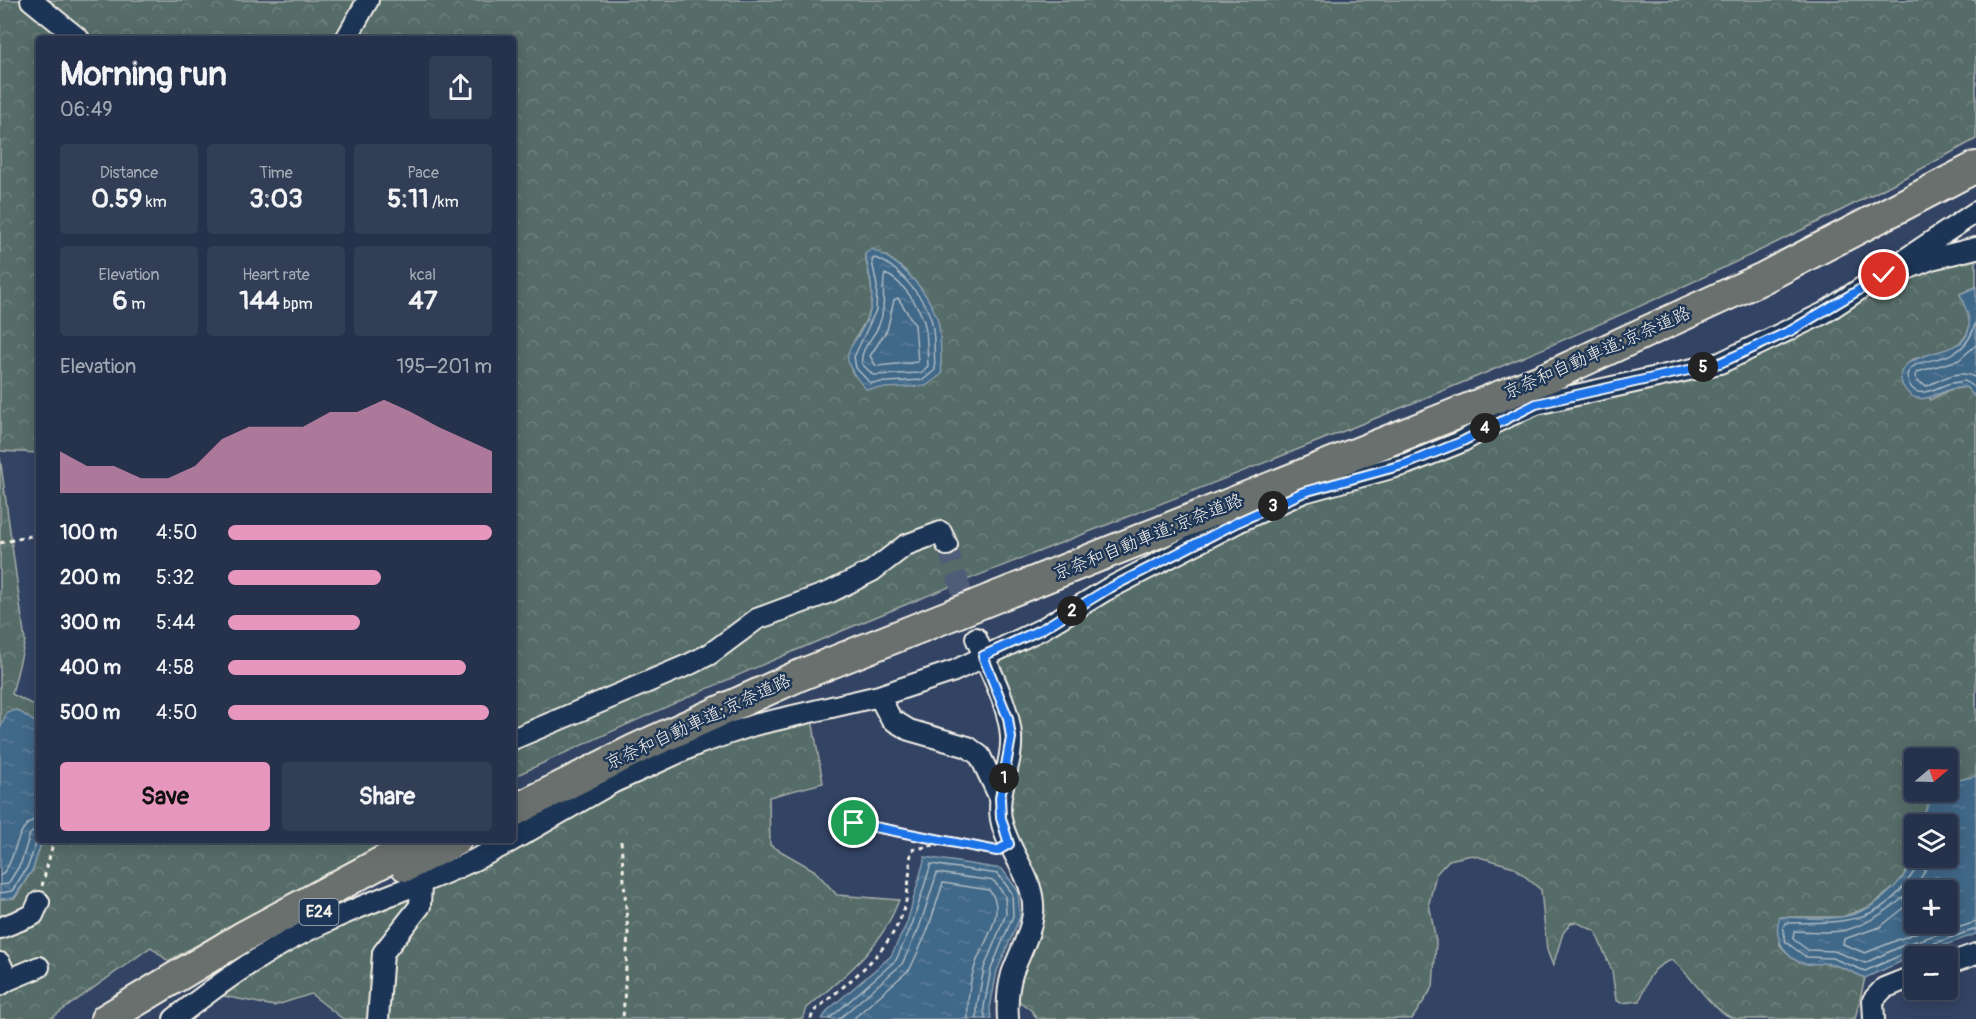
<!DOCTYPE html>
<html lang="en">
<head>
<meta charset="utf-8">
<style>
  body { margin:0; font-family:Pangolin,"Klee One",sans-serif; background:#323e55; color:#f1f3f6; height:100vh; display:flex; flex-direction:column; font-size:22px; white-space:nowrap }
  * { box-sizing:border-box; margin:0 }
  p { font-size:20px; color:#a4aab5 }
  .icon { flex:none; width:33px; height:33px; fill:none; stroke:currentColor; stroke-width:2; stroke-linecap:round; stroke-linejoin:round }
  .map { position:relative; flex:1; overflow:hidden }
  .panel { position:absolute; left:36px; top:36px; width:480px; height:807px; display:flex; flex-direction:column; background:#26324b; border-radius:6px; box-shadow:0 3px 15px #0003,0 0 0 2px #424d63 }
  .panel>* { flex:none }
  .needle { width:39px; rotate:71deg }
  .buttons { position:absolute; left:1904px; top:748px; display:grid; gap:12px }
  .buttons a { display:grid; place-items:center; width:54px; height:54px; border-radius:6px; background:#26324b; box-shadow:0 3px 15px #0003,0 0 0 2px #424d63; font-size:30px }
  .pin { position:absolute; display:grid; place-items:center; width:51px; height:51px; color:#fff; margin:-26px; border:3px solid #fff; border-radius:50%; box-shadow:0 2px 6px #0007 }
  .km { position:absolute; width:30px; height:30px; margin:-15px; border-radius:50%; background:#222; color:#fff; font-size:16px; line-height:30px; text-align:center }
  .round { display:grid; place-items:center; flex:none; width:63px; height:63px; border-radius:6px; background:#323e55 }
  .overview { display:flex; align-items:center; justify-content:space-between; height:102px; padding:0 24px }
  h1 { font-size:33px; font-weight:800; line-height:45px }
  .metrics { display:grid; grid-template-columns:repeat(3,1fr); gap:9px; height:102px; padding:6px 24px }
  .metrics div { display:grid; align-content:center; border-radius:6px; background:#323e55; text-align:center }
  .metrics b { font-size:26px; font-weight:800 }
  .metrics small { font-size:16px; font-weight:400 }
  .metrics p { font-size:16px }
  .chart { height:168px; padding:12px 24px }
  .chart p { display:flex; justify-content:space-between }
  .chart svg { width:100%; height:108px; margin-top:6px; fill:#e797bd; opacity:.7 }
  .button { display:flex; gap:12px; margin-top:auto; padding:12px 24px }
  .button a { flex:1; height:69px; border-radius:6px; background:#e797bd; color:#111; font-size:24px; font-weight:800; line-height:69px; text-align:center }
  .button a+a { background:#323e55; color:#f1f3f6 }
  ul { padding:0 24px; list-style:none; font-size:20px }
  li { display:grid; grid-template-columns:96px 72px 1fr; align-items:center; height:45px }
  li i { height:15px; border-radius:8px; background:#e797bd }
  .map>svg:first-child { display:block }
  .forest { fill:url(#forest-crowns); stroke:#a5aea8; stroke-width:1.5; fill-rule:evenodd }
  .water { fill:url(#water-ripples); stroke:#899eae; stroke-width:1.5; fill-rule:evenodd }
  .lines { fill:none; stroke-linecap:round; stroke-linejoin:round }
  .shore { stroke:#acbac2; stroke-width:1.5 }
  .minor-tunnel { stroke:#505d78; stroke-width:20; stroke-dasharray:20 10; stroke-linecap:butt }
  .minor-casing { stroke:#f4f1e8; stroke-width:24 }
  .highway-casing { stroke:#f4f1e8; stroke-width:34 }
  .path { stroke:#f4f1e8; stroke-width:3; stroke-dasharray:4.5 4.5; stroke-linecap:butt }
  .minor { stroke:#1d3557; stroke-width:20 }
  .highway { stroke:#6b706d; stroke-width:30 }
  .route-casing { stroke:#fff; stroke-width:12 }
  .route { stroke:#1a73e8; stroke-width:8 }
  .labels { text-anchor:middle; dominant-baseline:central; stroke-width:5; stroke-linejoin:round; paint-order:stroke }
  .shield { fill:#1d3557; stroke:#b4b9bc; stroke-width:1.5 }
  .shield-label { font-size:16px; font-weight:bold; fill:#f4f1e8 }
  .street-label { font-size:18px; fill:#f4f1e8; stroke:#1d3557 }
</style>
</head>
<body>
<div class="map">
<svg width="1976" height="1019" viewBox="0 0 1976 1019">
  <defs>
    <pattern id="forest-crowns" width="20" height="18" patternUnits="userSpaceOnUse" patternTransform="scale(1.5)"><rect width="20" height="18" fill="#566c67"/><path d="M2 6a3 3 0 1 1 6 0M12 15a3 3 0 1 1 6 0" fill="none" stroke="#6f817d"/></pattern>
    <pattern id="water-ripples" width="26" height="14" patternUnits="userSpaceOnUse" patternTransform="scale(1.5)"><rect width="26" height="14" fill="#416788"/><path d="M2 4q2-2 4 0t4 0M15 11q2-2 4 0t4 0" fill="none" stroke="#5d7d99"/></pattern>
  </defs>
  <rect width="100%" height="100%" fill="#334364"/>
  <filter id="ink" filterUnits="userSpaceOnUse"><feTurbulence type="fractalNoise" baseFrequency=".0167" numOctaves="2"/><feDisplacementMap in="SourceGraphic" scale="12" xChannelSelector="R" yChannelSelector="G"/><feConvolveMatrix kernelMatrix="1 2 1 2 8 2 1 2 1" color-interpolation-filters="sRGB"/></filter>
  <g filter="url(#ink)">
    <!-- forest -->
    <path class="forest" d="M0 0H23L73 39H39V453L0 451Z
      M44 0H359L336 39H98L86 35Z
      M373 0H1976V139C1639 327 1275 456 917 600 781 655 646 715 513 777V39H352ZM865 255H885L906 271 928 300 854 375C837 349 866 332 871 306 874 289 868 272 865 255Z
      M1976 254V287L1960 294C1963 302 1970 313 1970 321 1970 350 1932 354 1911 360L1930 400 1949 390 1966 387 1976 398V776L1947 783V759H1914V792H1935L1925 811 1922 825H1914L1915 859 1896 886 1869 907 1842 917H1780V945C1800 968 1805 959 1830 964 1842 966 1854 973 1865 978L1855 1019H1734C1707 1007 1695 978 1672 960 1650 967 1647 981 1640 1001L1621 1003 1616 1000 1612 971 1595 931 1576 922 1571 923 1563 933 1553 966 1547 950 1541 890 1514 867 1472 855 1449 860 1436 874 1429 903 1436 942 1433 987 1412 1019H1037L1032 1011 1015 998 1018 978 1035 936 1008 817 1009 785 994 667 996 657 1109 596 1306 499 1538 411 1669 383 1875 290 1934 265Z
      M0 457 25 641 12 694 39 708V725L17 710 7 712 0 729Z
      M812 719 823 783 769 797 770 845 814 870 837 895 899 900C879 952 847 973 807 1008L803 1019H343L311 994 274 1006 213 994 277 955 615 789 701 751 756 731Z
      M42 840H388L168 961 151 947 50 1019H0V899L15 898 33 869Z"/>
    <!-- water -->
    <path class="water" d="M872 249C900 261 927 289 937 318 942 334 940 356 942 374L926 386 866 389C828 348 859 350 870 311 875 292 869 273 865 254Z
      M1976 287V398L1966 387C1960 388 1953 388 1948 390 1933 396 1915 408 1903 386 1887 352 1951 357 1965 338 1975 324 1965 308 1960 294Z
      M17 710 39 725V840H42L33 869 14 898 0 899V729L7 712Z
      M1976 776V934L1909 958 1865 978C1854 973 1842 966 1830 964 1822 962 1814 965 1806 964 1785 960 1772 936 1780 917 1800 917 1821 920 1841 917 1873 913 1901 885 1915 858H1947V825H1922L1925 811 1935 792H1947V783ZM1914 891H1947V924H1914Z
      M925 857 1002 869 1018 891 1020 917 997 971 990 1008 991 1019H822L828 1010 891 956 907 923Z"/>
    <g class="lines">
      <!-- shore -->
      <path class="shore" d="M874 258C895 262 928 302 932 323 935 338 934 354 935 370L923 380 870 383 856 368 854 357 876 310 877 286 872 261Z
        M885 274C901 279 919 306 924 322 928 335 927 352 928 366L921 373 873 375 862 364C859 349 874 338 879 325 887 307 881 285 885 274Z
        M898 298 915 325 918 362 876 366 870 356 887 330 894 300Z
        M1976 321C1963 374 1916 349 1907 375 1911 402 1930 391 1945 385 1951 382 1959 382 1965 381L1976 389
        M1976 345 1959 360 1917 372 1915 376 1917 381 1927 386C1941 379 1960 368 1976 378
        M1920 858C1919 867 1912 874 1907 882 1875 927 1833 922 1785 923L1783 927 1786 942 1806 957 1832 958 1865 971 1906 953 1976 929
        M1928 858C1926 889 1874 923 1846 930 1830 934 1810 931 1794 931L1793 939 1808 950 1834 951 1865 963 1904 945 1976 922
        M0 876C19 860 12 825 39 818
        M0 885 8 884 21 863 30 834 39 827
        M0 893 12 891 28 866 39 835
        M1914 900 1880 927 1844 939 1843 944 1865 953 1938 924
        M829 1019 896 960 912 925 931 864 998 874 1012 893 1013 916 991 969 984 1007 985 1019
        M839 1019 902 964 919 928 937 873 994 881 1005 896 1006 914 984 968 977 1006V1019
        M853 1019 910 969 927 932 943 883 989 890C1008 911 984 941 976 963 970 980 967 1001 968 1019"/>
      <!-- minor-tunnel -->
      <path class="minor-tunnel" d="M947 545 976 638"/>
      <defs>
        <path id="minor" d="M31 0 79 39
          M346 39 368 0
          M1907 269 1931 259 1976 248
          M976 638C988 667 1010 707 1011 737 1013 765 996 791 1001 819 1007 852 1036 878 1033 913 1031 934 1019 954 1012 974 1008 988 1007 1004 1008 1019
          M879 696 891 719 909 730 968 747 980 756 1000 798
          M513 739 690 664 710 654 757 619 830 592 872 571 906 545 941 532 947 545
          M513 840 612 783 698 744 754 725 879 696 954 671 1042 629 1106 590 1238 522 1304 492 1406 464 1461 442 1502 419 1536 404 1720 363 1824 313 1976 212
          M0 928 33 915 39 902
          M0 963 8 980 0 985
          M1947 964 1976 954
          M8 980 39 967
          M174 1019C222 981 271 946 328 921 389 893 454 874 513 840
          M378 1019 383 953 420 906 421 884
          M1874 1019 1873 1000 1884 988 1914 976"/>
        <path id="highway" d="M513 811 636 749 798 676 1548 377 1761 279 1976 167
          M406 866 456 840
          M106 1019 241 938 423 840"/>
      </defs>
      <!-- minor casing -->
      <use href="#minor" class="minor-casing"/>
      <!-- highway casing -->
      <use href="#highway" class="highway-casing"/>
      <!-- path -->
      <path class="path" d="M0 543 39 534
        M854 823 994 851
        M621 841 628 933 623 1019
        M42 886 54 840
        M811 1019 813 1012C848 982 896 949 906 901 909 884 910 867 911 850L948 842"/>
      <!-- minor -->
      <use href="#minor" class="minor"/>
      <!-- highway -->
      <use href="#highway" class="highway"/>
    </g>
  </g>
  <g class="lines" filter="url(#ink)">
    <defs>
      <path id="route" d="M854 823 997 851 1009 844 1001 818 1000 798 1011 738 1008 718 983 656 1042 629 1106 590 1238 522 1304 492 1406 464 1461 442 1536 404 1720 363 1792 330 1884 275"/>
    </defs>
    <!-- route casing -->
    <use href="#route" class="route-casing"/>
    <!-- route -->
    <use href="#route" class="route"/>
  </g>
  <g class="labels">
    <!-- shield labels -->
    <rect class="shield" x="299.5" y="899" width="39" height="26" rx="4.5"/>
    <g class="shield-label">
      <text x="319" y="912">E24</text>
    </g>
    <!-- street labels -->
    <g class="street-label">
      <text transform="translate(1597 353) rotate(-24)">京奈和自動車道;京奈道路</text>
      <text transform="translate(1148 537) rotate(-22)">京奈和自動車道;京奈道路</text>
      <text transform="translate(698 722) rotate(-25)">京奈和自動車道;京奈道路</text>
    </g>
  </g>
</svg>
<div class="buttons">
<a><svg class="needle" viewBox="-14 -14 28 28"><path d="M0-13l5 13h-10z" fill="#e53935"/><path d="M0 13l5-13h-10z" fill="#a4aab5"/></svg></a>
<a><svg class="icon" aria-label="layers" viewBox="0 0 24 24"><path d="M12 4l9 5-9 5-9-5zM3 14l9 5 9-5"/></svg></a>
<a>+</a>
<a>−</a>
</div>
<div class="pin" style="left:854px;top:823px;background:#1e9e55"><svg class="icon" aria-label="arrive" viewBox="0 0 24 24"><path d="M6 21V4h12l-3 4 3 4H6"/></svg></div>
<div class="pin" style="left:1884px;top:275px;background:#d93025"><svg class="icon" aria-label="check" viewBox="0 0 24 24"><path d="M5 12l5 5 9-10"/></svg></div>
<b class="km" style="left:1004px;top:778px">1</b>
<b class="km" style="left:1072px;top:611px">2</b>
<b class="km" style="left:1273px;top:506px">3</b>
<b class="km" style="left:1485px;top:428px">4</b>
<b class="km" style="left:1703px;top:367px">5</b>
<section class="panel">
<div class="overview"><div><h1>Morning run</h1><p>06:49</p></div><a class="round"><svg class="icon" aria-label="share" viewBox="0 0 24 24"><path d="M12 15V3M7 8l5-5 5 5M5 13v7h14v-7"/></svg></a></div>
<div class="metrics">
<div><p>Distance</p><b>0.59<small> km</small></b></div>
<div><p>Time</p><b>3:03</b></div>
<div><p>Pace</p><b>5:11<small> /km</small></b></div>
</div>
<div class="metrics">
<div><p>Elevation</p><b>6<small> m</small></b></div>
<div><p>Heart rate</p><b>144<small> bpm</small></b></div>
<div><p>kcal</p><b>47</b></div>
</div>
<div class="chart"><p><span>Elevation</span>195–201 m</p>
<svg viewBox="0 0 160 44" preserveAspectRatio="none"><path d="M0 44V27L10 33L20 33L30 38L40 38L50 33L60 22L70 17L80 17L90 17L100 11L110 11L120 6L130 11L140 17L150 22L160 27V44z"/></svg>
</div>
<ul>
<li><b>100 m</b>4:50<i style="width:100%"></i></li>
<li><b>200 m</b>5:32<i style="width:58%"></i></li>
<li><b>300 m</b>5:44<i style="width:50%"></i></li>
<li><b>400 m</b>4:58<i style="width:90%"></i></li>
<li><b>500 m</b>4:50<i style="width:99%"></i></li>
</ul>
<div class="button"><a>Save</a><a>Share</a></div>
</section>
</div>
</body>
</html>
